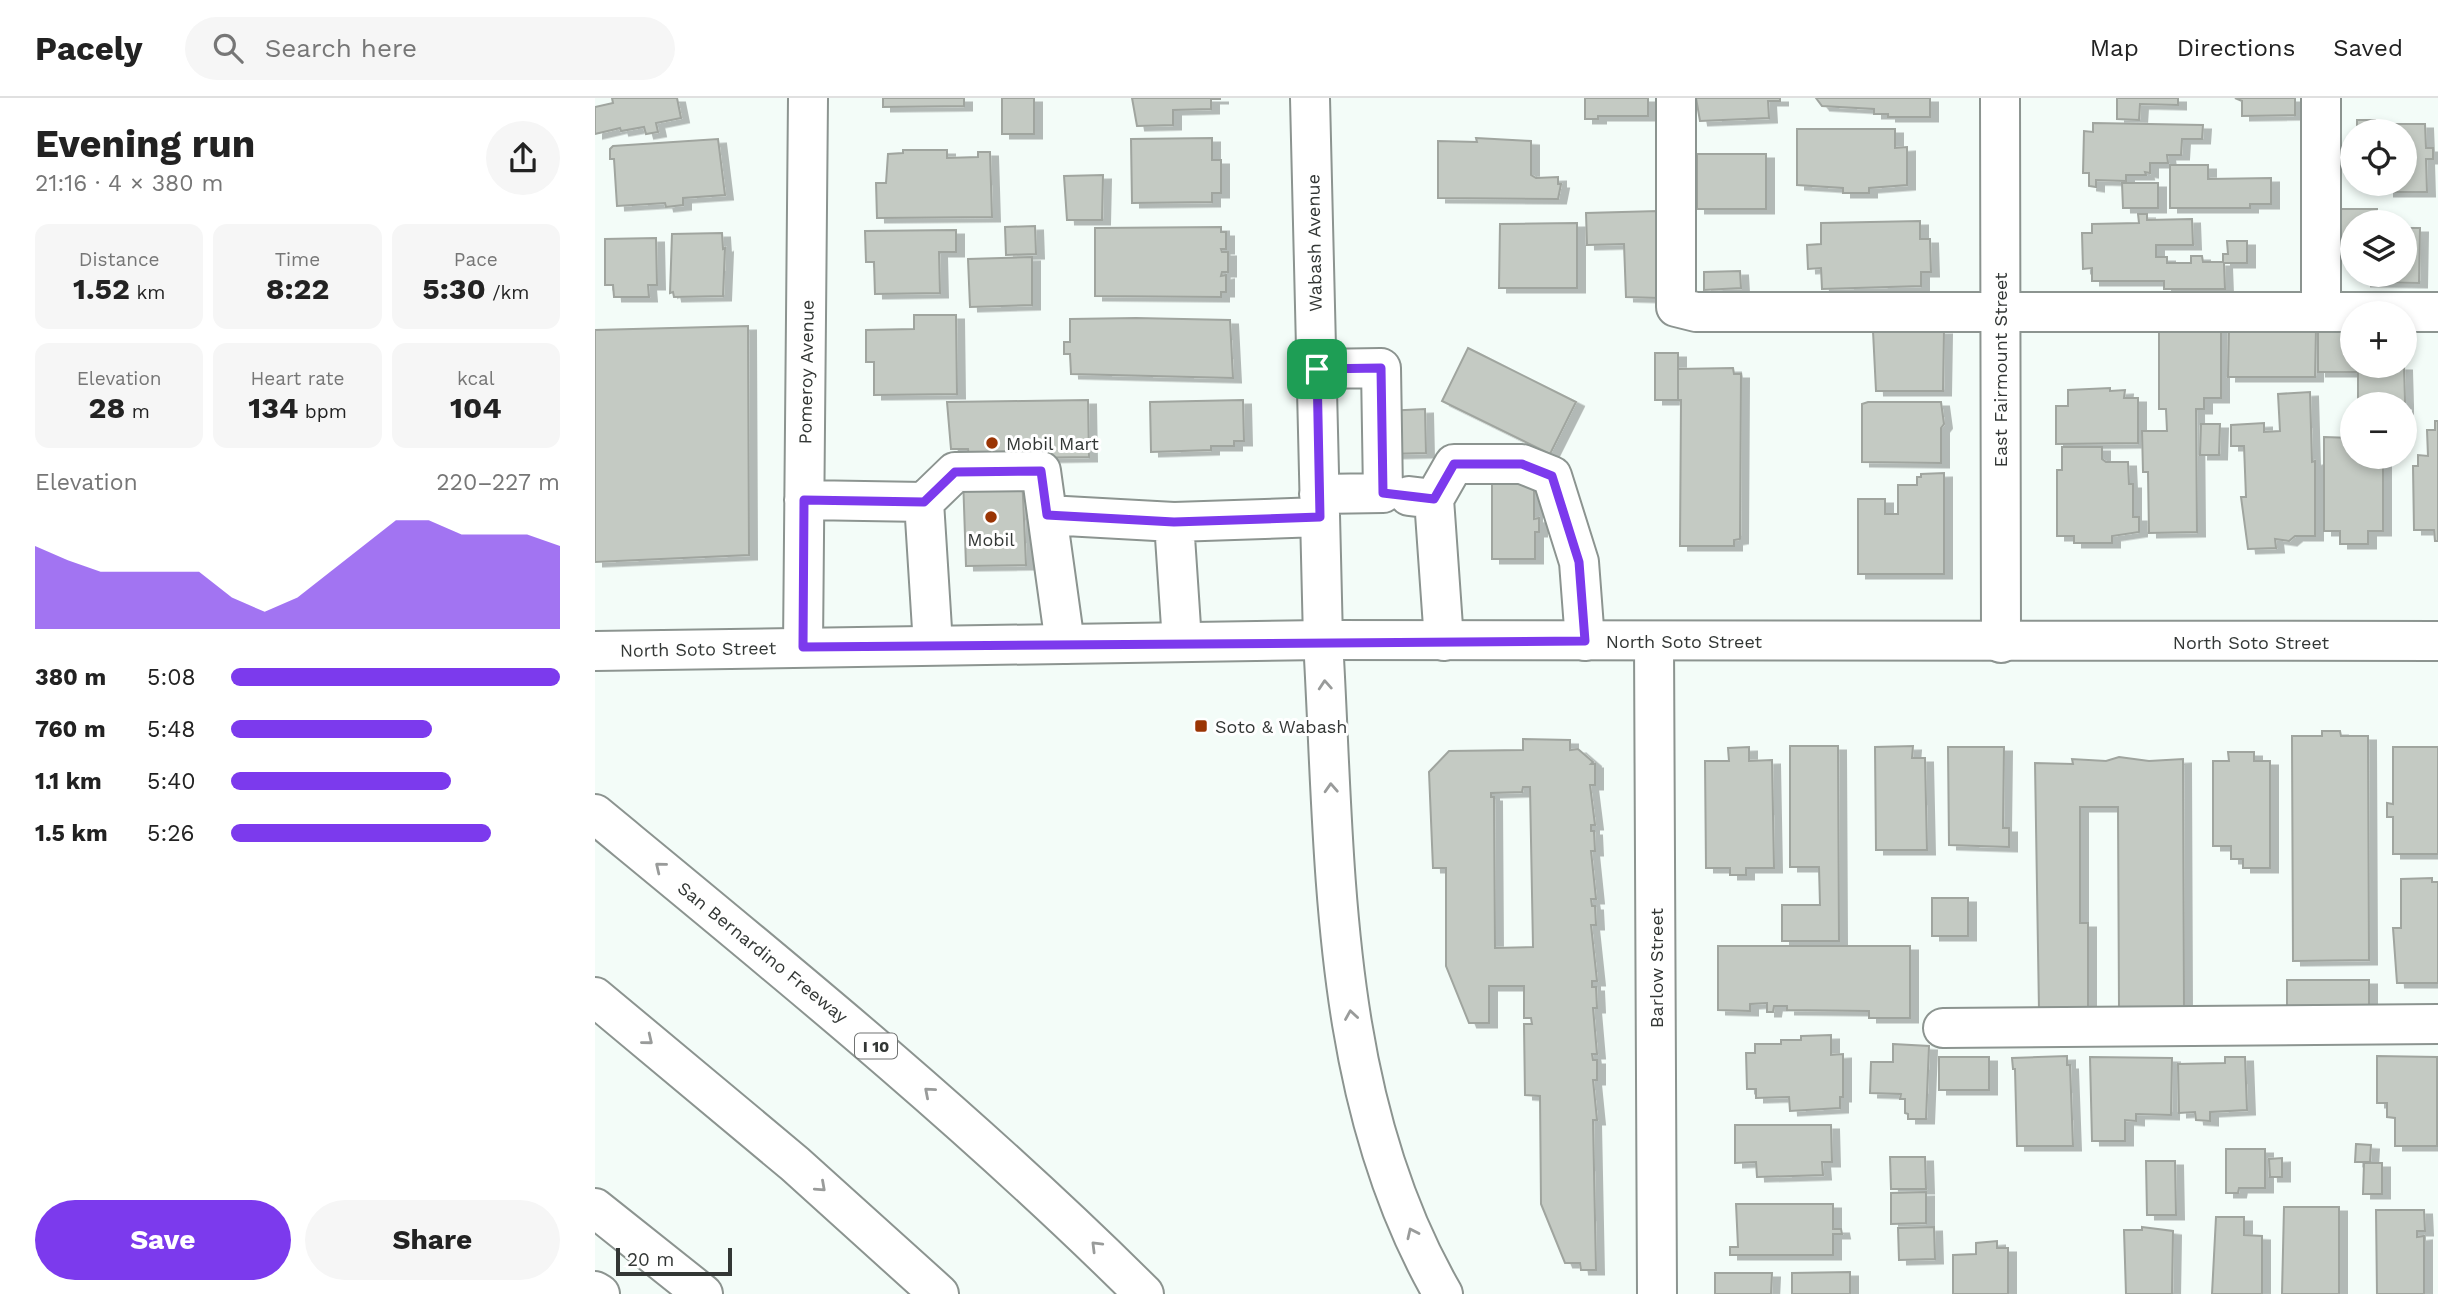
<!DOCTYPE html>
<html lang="en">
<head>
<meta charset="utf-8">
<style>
  body { margin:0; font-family:"Work Sans",sans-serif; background:#f6f6f6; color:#222; height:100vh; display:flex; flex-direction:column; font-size:26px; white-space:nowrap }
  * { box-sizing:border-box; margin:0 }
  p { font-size:23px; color:#767676 }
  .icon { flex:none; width:38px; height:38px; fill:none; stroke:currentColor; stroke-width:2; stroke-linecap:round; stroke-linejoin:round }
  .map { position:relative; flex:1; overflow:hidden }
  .side { display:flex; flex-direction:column; background:#fff; width:595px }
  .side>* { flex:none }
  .controls { position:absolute; left:1745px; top:21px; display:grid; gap:14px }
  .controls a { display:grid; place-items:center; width:77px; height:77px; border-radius:50%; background:#fff; box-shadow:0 4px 10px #0003; font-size:35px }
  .scale { position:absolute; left:21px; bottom:18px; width:116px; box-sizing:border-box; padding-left:7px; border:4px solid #333735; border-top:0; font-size:19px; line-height:24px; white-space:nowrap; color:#333735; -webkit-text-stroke:5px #fff; paint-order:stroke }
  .pin { position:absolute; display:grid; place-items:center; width:60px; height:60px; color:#fff; margin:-30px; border-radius:14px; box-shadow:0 4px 10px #0006 }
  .round { display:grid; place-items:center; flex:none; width:74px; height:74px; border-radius:37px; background:#f6f6f6 }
  .head { display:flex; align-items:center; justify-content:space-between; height:119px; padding:0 35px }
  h1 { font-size:38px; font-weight:700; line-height:52px }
  .stats { display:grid; grid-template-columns:repeat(3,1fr); gap:10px; height:119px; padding:7px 35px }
  .stats div { display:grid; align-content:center; border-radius:14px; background:#f6f6f6; text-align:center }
  .stats b { font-size:30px; font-weight:700 }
  .stats small { font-size:19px; font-weight:400 }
  .stats p { font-size:19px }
  .chart { height:196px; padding:14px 35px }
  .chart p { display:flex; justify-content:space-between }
  .chart svg { width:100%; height:126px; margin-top:7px; fill:#7c3aed; opacity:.7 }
  .action { display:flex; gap:14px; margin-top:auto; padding:14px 35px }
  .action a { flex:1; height:80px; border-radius:42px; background:#7c3aed; color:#fff; font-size:28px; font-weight:700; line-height:80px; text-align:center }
  .action a+a { background:#f6f6f6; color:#222 }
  ul { padding:0 35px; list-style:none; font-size:23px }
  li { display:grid; grid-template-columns:112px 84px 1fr; align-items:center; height:52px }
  li i { height:18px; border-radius:9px; background:#7c3aed }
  header { display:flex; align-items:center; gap:42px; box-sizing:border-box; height:98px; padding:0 35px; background:#fff; border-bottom:2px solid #e0e0e0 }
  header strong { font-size:33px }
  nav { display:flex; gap:38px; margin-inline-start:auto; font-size:24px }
  .search { width:490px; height:63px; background:#f6f6f6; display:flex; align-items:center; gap:18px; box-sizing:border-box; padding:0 24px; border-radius:38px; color:#767676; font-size:26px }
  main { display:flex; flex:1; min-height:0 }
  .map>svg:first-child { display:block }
  .building { fill:#c4cac3; stroke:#a0a59f; stroke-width:2; fill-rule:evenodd; filter:url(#shadow) }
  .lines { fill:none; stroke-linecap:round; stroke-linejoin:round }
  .minor-casing { stroke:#8c9490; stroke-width:42 }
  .major-casing { stroke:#8c9490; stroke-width:42 }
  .highway-casing { stroke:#8c9490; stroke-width:42 }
  .minor { stroke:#fff; stroke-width:38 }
  .major { stroke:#fff; stroke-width:38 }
  .highway { stroke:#fff; stroke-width:38 }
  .oneway { stroke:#999b9a }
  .route-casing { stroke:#fff; stroke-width:14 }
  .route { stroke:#7c3aed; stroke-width:9 }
  .poi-dot { fill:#9a3504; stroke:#fff; stroke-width:2.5 }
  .labels { text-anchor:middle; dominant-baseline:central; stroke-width:6; stroke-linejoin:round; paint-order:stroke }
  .shield { fill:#fff; stroke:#707372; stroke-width:2 }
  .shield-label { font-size:16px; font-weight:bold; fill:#333735 }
  .street-label { font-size:18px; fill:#333735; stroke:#fff }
  .poi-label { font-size:18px; fill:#333735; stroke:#fff; text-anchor:start }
</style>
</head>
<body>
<header>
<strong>Pacely</strong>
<div class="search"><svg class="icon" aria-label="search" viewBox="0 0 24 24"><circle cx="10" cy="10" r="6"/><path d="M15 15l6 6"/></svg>Search here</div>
<nav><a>Map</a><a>Directions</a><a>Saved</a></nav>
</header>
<main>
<section class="side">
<div class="head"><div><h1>Evening run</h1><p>21:16 · 4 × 380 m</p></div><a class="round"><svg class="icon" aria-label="share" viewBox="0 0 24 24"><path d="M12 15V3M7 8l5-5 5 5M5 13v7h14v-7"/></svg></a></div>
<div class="stats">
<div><p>Distance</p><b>1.52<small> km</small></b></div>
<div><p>Time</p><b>8:22</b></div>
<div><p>Pace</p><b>5:30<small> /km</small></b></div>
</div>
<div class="stats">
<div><p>Elevation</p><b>28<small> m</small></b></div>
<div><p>Heart rate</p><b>134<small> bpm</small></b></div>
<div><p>kcal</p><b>104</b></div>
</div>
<div class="chart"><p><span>Elevation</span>220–227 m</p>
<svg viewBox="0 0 160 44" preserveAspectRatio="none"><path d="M0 44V15L10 20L20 24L30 24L40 24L50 24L60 33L70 38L80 33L90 24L100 15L110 6L120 6L130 11L140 11L150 11L160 15V44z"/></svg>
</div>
<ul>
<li><b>380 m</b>5:08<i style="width:100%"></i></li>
<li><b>760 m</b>5:48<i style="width:61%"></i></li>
<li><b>1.1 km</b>5:40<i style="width:67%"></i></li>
<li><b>1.5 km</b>5:26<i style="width:79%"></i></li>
</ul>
<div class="action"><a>Save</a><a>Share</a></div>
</section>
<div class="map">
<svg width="1843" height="1196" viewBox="0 0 1843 1196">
  <defs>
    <filter id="shadow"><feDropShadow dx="8" dy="4.5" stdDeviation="0" flood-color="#0004"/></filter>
  </defs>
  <rect width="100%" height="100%" fill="#f3fcf8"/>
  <!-- building -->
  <path class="building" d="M17 0H82L86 20 61 25 63 34 51 36 49 29 26 33 25 30 21 31 0 36V9L18 5Z
    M288 0H369V8L288 9Z
    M407 0H439V36H407Z
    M537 0H625V1H616V11L578 12V27L542 28Z
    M990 0H1053V18H1003V21H990Z
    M1101 0H1185V3H1173L1174 20 1105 23Z
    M1221 0H1335V19H1293V16H1279V11L1227 8Z
    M1522 0H1583V7L1545 6 1544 22 1522 21Z
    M1640 0H1700V17L1647 18V3Z
    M1762 22H1780V26H1830L1831 50H1838V61H1831L1832 94H1791V86H1810V33H1762Z
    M1498 25 1608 27 1607 41H1587L1586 57H1572L1573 65H1555V75L1550 74 1551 77H1531V83L1501 82V89L1494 88V75H1488L1489 33 1498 34Z
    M1202 31H1300V50L1312 49V87L1274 90V95H1248V90L1202 87Z
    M617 40V62H626V95H617V104L537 105 536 41Z
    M881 40 936 43V77L941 80 963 79V86H966L963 101 843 100V43L882 44Z
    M123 41 130 97 88 100V107L71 109 70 105 22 108 19 61H15V51L18 48Z
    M308 52H352V60L383 59V54H395L397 119 282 120 281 85H291L293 56 308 55Z
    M1102 56H1171V111H1102Z
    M1575 67H1613V81L1676 80V106H1655V110H1575Z
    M508 77 507 122H472L469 78Z
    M1527 85H1563V110H1528Z
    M1744 111H1782V124H1757V149H1744Z
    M1063 113 1064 200 1031 199 1029 146 992 147 991 115Z
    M1543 116H1552V122L1597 121 1598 147H1561V159H1572V165H1596V158H1607L1608 164H1628V156H1633L1632 143H1652V165H1629L1630 191H1569V183H1497V170L1488 171 1487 135H1497V126L1544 125Z
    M1325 123V141H1335L1336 174H1326V188L1227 191 1226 170 1213 171 1212 147 1226 146V125Z
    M982 125V190H904L905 126Z
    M440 128 441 156 411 157 410 129Z
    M626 129V134H631V151H626L627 154H633V174H627L626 178 631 177V194H626V199L500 198V130Z
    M1810 130H1825L1824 185 1768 184V177H1810Z
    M361 132V154H344L345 195 280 196 279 164H271L270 133Z
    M127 135 128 151 130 150 128 198 79 199 78 194 75 195 77 136Z
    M61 140 62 187H53L54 199H19L18 187H10V141Z
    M437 159V207L375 209 373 161Z
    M1145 173 1146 190 1109 192V174Z
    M319 217H361L362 296 279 297V264H271V232L319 231Z
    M541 220 635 222 638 280 476 276 475 256H469V244H475V221Z
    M153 228 154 457 0 464V232Z
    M1723 229H1757V268H1809L1810 303V318V306H1785V301L1763 302V274H1723Z
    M1626 230V300H1609V311H1601L1602 434 1554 435 1553 374H1548L1547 333H1572L1571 311H1564V231Z
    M1634 230H1721L1720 279H1633Z
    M1349 232 1348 293H1281L1278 233Z
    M873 250 981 304 955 356 847 303Z
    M1060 255H1083V302H1060Z
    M1138 270 1139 276H1146L1145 441 1139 442V448H1085L1086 302H1083V271Z
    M1515 290V293L1530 292 1529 300H1543V345L1461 346V308H1473V292Z
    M1715 294 1717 364 1720 363V438H1700L1694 443 1680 441 1681 450 1653 451 1646 399H1651L1649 348H1636V327L1669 325V334L1685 333 1683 296Z
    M493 302 494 359 374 361 373 351H356L352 304Z
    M648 302 649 343H639V348H616V352L556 354 555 304Z
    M1273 304H1346L1349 326 1346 330V365L1267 364V306Z
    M830 311 831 355 792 356 790 313Z
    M1840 323H1843V443H1840L1839 432H1819L1818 368H1823V357L1833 358 1832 332H1840Z
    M1606 326H1625L1624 357H1605Z
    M1729 339 1757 340V359H1788V433H1773V446H1745V433H1729Z
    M1467 349H1507V361L1511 364H1533L1534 386H1538V419H1544V434L1517 438V445H1479V438H1462V372H1467Z
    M897 375H939V421L944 420V434H940V461H897Z
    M1349 375V476H1263V401H1290V416H1303V387H1322V379H1326V376Z
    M427 376 431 467 371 468 368 378Z
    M1727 633H1745L1746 638H1773L1774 862 1698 863 1697 638H1727Z
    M928 641 975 642V652L983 651 998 664 996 666H1000V687H995L1000 727H996V733H999L1000 753H996L1001 801H996L997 808H1000L1001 827H996L1002 883H997V889H1001L1002 910H998L1002 956H997L998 962H1002V982H998L1002 1022H998L1001 1172H986L985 1165H970L946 1106 945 998 930 997 929 926H937L936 920H929V888H894V925H874L851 868V770H838L834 674 854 653 928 652ZM928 689H935L938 849 900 850 899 699H896V695L927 694Z
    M1195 648H1243L1244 843H1187V807H1225L1224 769H1195Z
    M1318 648 1317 660H1330L1332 752H1281L1280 649Z
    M1154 649V663L1177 662 1179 770H1151V777H1135V770H1111L1110 663H1134L1133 650Z
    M1353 649H1409L1408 730H1414V749L1354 747Z
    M1798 649H1843V756H1798V719H1792V705L1798 706Z
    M1633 654H1659V663H1675V770H1648V761H1636V748H1618V663H1634Z
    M1524 659 1554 663 1588 661 1589 912H1524L1523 709H1485V825H1493V913H1444L1440 665 1478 666 1477 661 1511 663Z
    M1837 780V784H1843V885H1802L1798 830H1806V781Z
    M1337 800H1373V838H1337Z
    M1123 848H1315V920H1274V913L1192 912V908H1179L1178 914H1172V905L1155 906V913L1123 912Z
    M1692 882H1774V914H1692Z
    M1236 937V957L1248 956V999H1245V1010L1195 1013 1194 999 1161 1000V991H1152L1151 955H1160V946H1186V942H1206V938Z
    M1298 946 1334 948 1331 1021H1313V1016L1310 1015V1001H1305L1306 996 1275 995 1276 964H1298Z
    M1472 958V967H1475L1478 1048H1422L1420 971H1418L1417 960Z
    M1782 958 1842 959V1048H1800V1020L1792 1019V1005H1782Z
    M1344 959H1394V992H1344Z
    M1495 959 1577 960 1576 1017 1541 1016V1023L1530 1022V1043H1497Z
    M1630 959H1650L1652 1012 1615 1014V1023L1601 1022 1600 1014 1584 1015 1583 966 1630 965Z
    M1140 1027H1236L1237 1064H1227L1228 1077 1162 1079 1161 1064 1140 1065Z
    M1761 1046 1776 1047 1775 1064H1760Z
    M1631 1051H1670V1090H1644L1643 1095H1631Z
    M1295 1059H1330L1331 1091H1296Z
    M1687 1060V1079H1675L1674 1061Z
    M1551 1063H1580L1581 1117H1552Z
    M1769 1065H1787V1096H1768Z
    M1331 1094V1125L1296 1126V1095Z
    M1141 1106H1238V1131H1246L1247 1136H1238V1157H1135V1149H1143Z
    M1689 1109H1744V1196H1687Z
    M1781 1112H1829L1830 1133H1822V1139L1829 1138V1196H1782Z
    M1621 1119H1649V1137L1667 1138V1196H1617Z
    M1339 1129 1340 1161 1304 1162 1303 1130Z
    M1547 1129 1578 1133 1577 1196H1531L1529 1132H1547Z
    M1402 1143V1150H1413V1196H1358V1157L1381 1156V1145Z
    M1255 1174V1196H1197V1175Z
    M1120 1175H1177L1176 1196H1120Z"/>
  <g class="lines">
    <defs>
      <path id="minor" d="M715 0 728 542
        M1081 0V209L1101 214H1843
        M1405 0 1406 545
        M1726 214V0
        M722 271 786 270 788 395 724 396
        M814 398 839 401 849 543
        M839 401 859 366H927L957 378 984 464 990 543
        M209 402 329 404 338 547
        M329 404 360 374 446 373 470 546
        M452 417 579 424 725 419
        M579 424 587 544
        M1059 544 1062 1196
        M208 549 213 0
        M1348 930 1843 926"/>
      <path id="major" d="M0 553 728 542 1843 543"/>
      <path id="highway" d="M728 542C741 763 734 999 848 1196
        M0 716C188 871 376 1024 549 1196
        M0 899 200 1066 344 1196
        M0 1110 108 1196
        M0 1193 5 1196"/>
    </defs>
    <!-- minor casing -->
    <use href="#minor" class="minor-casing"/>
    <!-- major casing -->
    <use href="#major" class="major-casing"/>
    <!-- highway casing -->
    <use href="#highway" class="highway-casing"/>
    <!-- minor -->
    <use href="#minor" class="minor"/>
    <!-- major -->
    <use href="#major" class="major"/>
    <!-- highway -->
    <use href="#highway" class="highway"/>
  </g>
  <!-- one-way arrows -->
  <defs><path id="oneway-chevron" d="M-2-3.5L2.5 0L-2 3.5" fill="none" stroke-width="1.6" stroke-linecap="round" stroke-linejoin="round" transform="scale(1.75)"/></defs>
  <g class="oneway">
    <use href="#oneway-chevron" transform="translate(730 587) rotate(-94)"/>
    <use href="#oneway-chevron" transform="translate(736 690) rotate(-93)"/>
    <use href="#oneway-chevron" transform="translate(65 769) rotate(-141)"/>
    <use href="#oneway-chevron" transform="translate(756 917) rotate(-99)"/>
    <use href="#oneway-chevron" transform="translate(53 942) rotate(39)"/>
    <use href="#oneway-chevron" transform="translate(334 994) rotate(-139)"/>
    <use href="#oneway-chevron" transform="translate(226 1089) rotate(42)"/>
    <use href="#oneway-chevron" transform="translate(817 1135) rotate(-115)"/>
    <use href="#oneway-chevron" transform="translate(501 1148) rotate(-135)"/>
  </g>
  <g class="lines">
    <defs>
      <path id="route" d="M786 270 788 395 839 401 859 366H927L957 378 984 464 990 543 208 549 209 402 329 404 360 374 446 373 452 417 579 424 725 419 722 271Z"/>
    </defs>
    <!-- route casing -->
    <use href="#route" class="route-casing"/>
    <!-- route -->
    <use href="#route" class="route"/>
  </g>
  <!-- markers -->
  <g class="poi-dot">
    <circle cx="397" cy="345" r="7"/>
    <circle cx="396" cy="419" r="7"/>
    <rect x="599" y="621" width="14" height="14" rx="3.5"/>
  </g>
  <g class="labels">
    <!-- shield labels -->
    <rect class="shield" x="260" y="935.5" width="42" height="25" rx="5"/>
    <g class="shield-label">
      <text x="281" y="948">I 10</text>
    </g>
    <!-- street labels -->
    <g class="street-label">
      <text transform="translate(719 145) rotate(-91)">Wabash Avenue</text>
      <text transform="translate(1405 272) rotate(-90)">East Fairmount Street</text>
      <text transform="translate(211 274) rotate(-89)">Pomeroy Avenue</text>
      <text x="1089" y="543">North Soto Street</text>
      <text x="1656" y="544">North Soto Street</text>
      <text transform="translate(103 551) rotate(-1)">North Soto Street</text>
      <text transform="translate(168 854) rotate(39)">San Bernardino Freeway</text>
      <text transform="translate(1061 870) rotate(-90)">Barlow Street</text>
    </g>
    <!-- poi labels -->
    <g class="poi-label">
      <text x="411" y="345">Mobil Mart</text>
      <text x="396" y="441" text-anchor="middle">Mobil</text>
      <text x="620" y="628">Soto &amp; Wabash</text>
    </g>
  </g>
</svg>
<div class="controls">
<a><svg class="icon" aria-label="locate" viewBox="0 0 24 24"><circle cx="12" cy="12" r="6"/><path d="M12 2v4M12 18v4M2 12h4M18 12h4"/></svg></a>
<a><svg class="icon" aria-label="layers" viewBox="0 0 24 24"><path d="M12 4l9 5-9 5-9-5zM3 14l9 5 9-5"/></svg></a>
<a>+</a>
<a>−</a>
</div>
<div class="scale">20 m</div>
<div class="pin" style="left:722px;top:271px;background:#1e9e55"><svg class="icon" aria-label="arrive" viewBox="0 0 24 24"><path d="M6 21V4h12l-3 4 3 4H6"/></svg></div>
</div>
</main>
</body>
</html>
